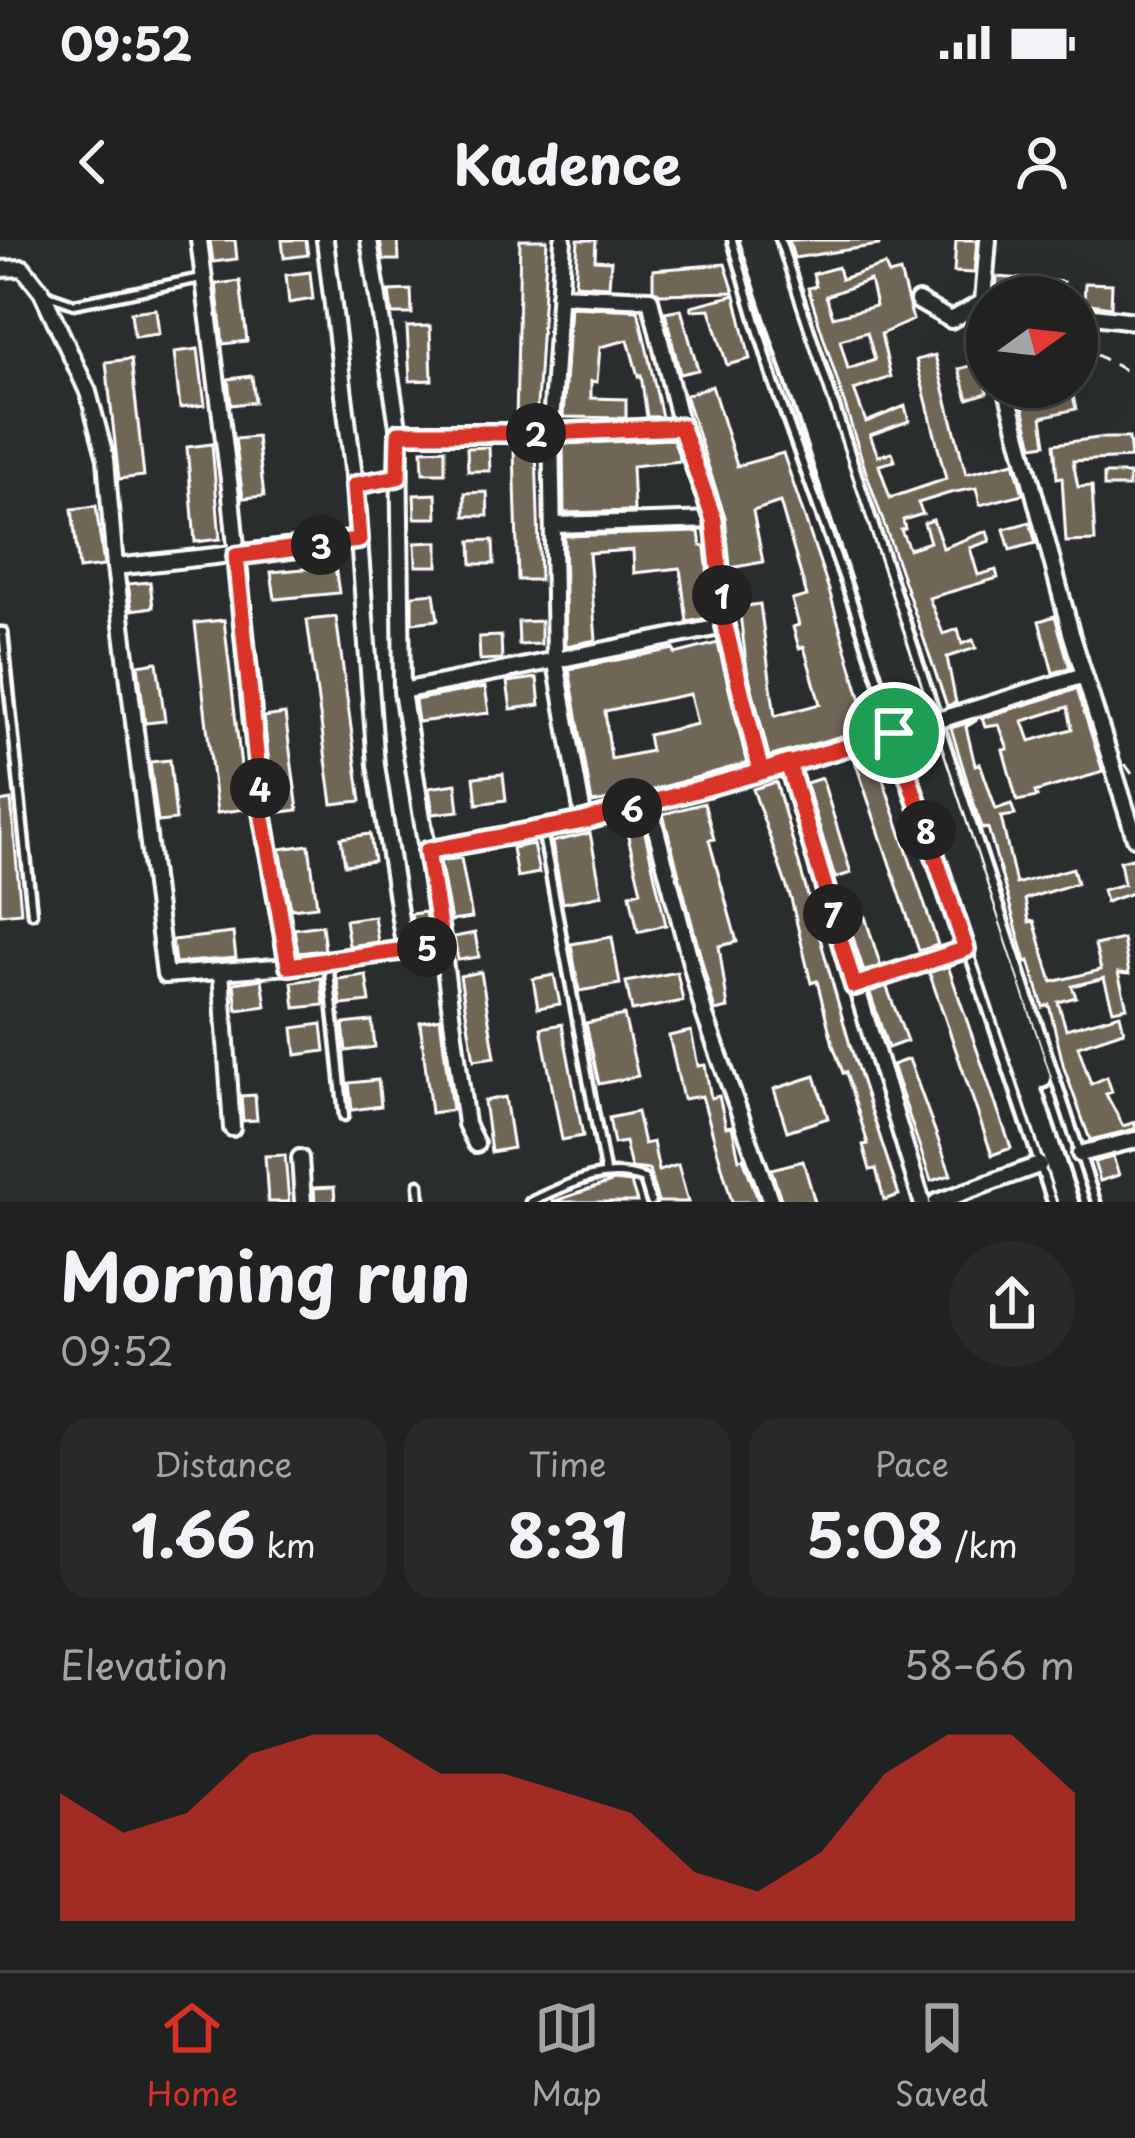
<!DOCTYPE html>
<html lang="en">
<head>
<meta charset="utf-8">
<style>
  body { margin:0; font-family:"Playpen Sans",sans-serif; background:#282a2a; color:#f1f3f6; height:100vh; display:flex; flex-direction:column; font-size:45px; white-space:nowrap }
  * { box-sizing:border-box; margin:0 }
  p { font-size:39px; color:#a2a4a5 }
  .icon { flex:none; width:66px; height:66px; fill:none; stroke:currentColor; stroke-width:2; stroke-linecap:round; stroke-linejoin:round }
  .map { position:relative; height:962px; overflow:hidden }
  .panel { display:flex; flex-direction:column; background:#202222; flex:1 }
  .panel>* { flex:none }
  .needle { width:78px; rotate:75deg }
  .controls { position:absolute; left:966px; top:36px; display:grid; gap:24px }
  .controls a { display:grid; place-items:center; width:132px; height:132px; border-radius:50%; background:#202222; box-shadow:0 12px 48px #0002,0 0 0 3px #3d3f40; font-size:60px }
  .pin { position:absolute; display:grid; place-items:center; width:102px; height:102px; color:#fff; margin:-51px; border:6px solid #fff; border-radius:50%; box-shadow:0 3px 12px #0007 }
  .km { position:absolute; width:60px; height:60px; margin:-30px; border-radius:50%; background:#222; color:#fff; font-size:33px; line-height:60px; text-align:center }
  .round { display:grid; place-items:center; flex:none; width:126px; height:126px; border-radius:63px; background:#282a2a }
  .overview { display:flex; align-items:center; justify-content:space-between; height:204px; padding:0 60px }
  h1 { font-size:66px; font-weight:700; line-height:90px }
  .stats { display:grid; grid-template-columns:repeat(3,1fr); gap:18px; height:204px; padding:12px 60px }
  .stats div { display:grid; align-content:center; border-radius:30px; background:#282a2a; text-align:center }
  .stats b { font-size:60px; font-weight:700 }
  .stats small { font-size:33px; font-weight:400 }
  .stats p { font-size:33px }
  .chart { height:336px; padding:24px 60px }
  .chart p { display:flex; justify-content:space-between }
  .chart svg { width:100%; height:216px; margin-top:12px; fill:#d93025; opacity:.7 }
  .status { display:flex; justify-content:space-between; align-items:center; height:84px; padding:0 60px; background:#202222; direction:ltr }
  .status svg { height:33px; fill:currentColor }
  header { display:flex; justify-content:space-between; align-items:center; height:156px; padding:0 60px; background:#202222; font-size:54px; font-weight:700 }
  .tabs { display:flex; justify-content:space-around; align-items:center; height:168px; border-top:3px solid #3d3f40; background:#202222; font-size:33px; color:#a2a4a5 }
  .tabs a { display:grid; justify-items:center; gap:6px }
  .tabs .active { color:#d93025 }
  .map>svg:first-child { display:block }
  .building { fill:#706657; stroke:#fff; stroke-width:3; fill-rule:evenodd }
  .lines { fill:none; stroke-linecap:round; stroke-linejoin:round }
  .lane-casing { stroke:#fff; stroke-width:15 }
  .street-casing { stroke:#fff; stroke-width:22 }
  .secondary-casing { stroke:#fff; stroke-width:27 }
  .path { stroke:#fff; stroke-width:3; stroke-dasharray:12 9; stroke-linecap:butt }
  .lane { stroke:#2a2d2e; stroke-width:6 }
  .street { stroke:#2a2d2e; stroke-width:14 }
  .secondary { stroke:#2a2d2e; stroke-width:18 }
  .route-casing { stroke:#fff; stroke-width:24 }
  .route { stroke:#d93025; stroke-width:15 }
</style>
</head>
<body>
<div class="status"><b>09:52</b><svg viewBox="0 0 49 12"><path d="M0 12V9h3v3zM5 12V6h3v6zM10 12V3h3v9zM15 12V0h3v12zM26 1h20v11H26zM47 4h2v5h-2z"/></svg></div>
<header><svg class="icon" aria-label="back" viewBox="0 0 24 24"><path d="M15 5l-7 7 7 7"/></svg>Kadence<svg class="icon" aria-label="person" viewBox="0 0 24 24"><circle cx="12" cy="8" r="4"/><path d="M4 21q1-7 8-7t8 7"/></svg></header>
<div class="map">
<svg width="1135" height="962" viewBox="0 0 1135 962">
  <rect width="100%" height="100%" fill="#2a2d2e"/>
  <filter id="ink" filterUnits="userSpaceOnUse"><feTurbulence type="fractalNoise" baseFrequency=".00833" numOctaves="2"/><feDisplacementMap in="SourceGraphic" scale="24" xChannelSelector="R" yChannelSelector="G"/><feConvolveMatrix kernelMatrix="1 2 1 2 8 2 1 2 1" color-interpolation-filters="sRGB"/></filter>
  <g filter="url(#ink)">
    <!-- building -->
    <path class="building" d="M210 0H235L237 19 213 22Z
      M282 0H306L308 15 284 18Z
      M380 0H398L399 20H383Z
      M520 0H547L536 182H516Z
      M578 0H596L595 20 611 21 609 46 575 44Z
      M789 0H879V5L794 18Z
      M956 0H977L974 33 954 32Z
      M725 24 734 52 660 54 653 49V30Z
      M885 25 889 35 900 32 913 80 881 94 891 137 854 150 866 182 905 166 909 181 870 195 878 216 892 212 895 221 879 225 890 258 946 239 916 120 935 115 966 234 1014 222 1023 254 980 265 976 248 950 253 918 263 923 274 903 280 905 289 901 290 909 309 930 302 924 283 933 280 943 308 987 291 990 301 970 308 978 335 996 330 998 338 929 358 943 394 958 389 962 404 973 400 976 408 947 417 956 463 947 466 865 229 808 48 816 46 813 34 838 27 841 39ZM870 40 876 66 833 77 826 56ZM867 92 875 120 848 129 840 100Z
      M310 32 313 59 289 63 286 35Z
      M997 37 1063 42 1062 57H996Z
      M240 41 247 101 223 104 216 44Z
      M1085 43 1112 44 1111 67 1084 63Z
      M411 50 412 74H392L389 51Z
      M735 55 750 119 727 125 710 69 692 70 691 66Z
      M570 67 638 70 662 177H647L641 135 638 136 628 100 600 107 597 142 591 141V158L626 159V178L563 177Z
      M156 69 159 94 134 97 131 72Z
      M681 69 698 130 680 134 665 72Z
      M430 86 432 140 410 141 407 87Z
      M198 109 205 165 180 168 174 112Z
      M131 119 144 236 119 239 106 122Z
      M987 121V153L968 159 959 129Z
      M252 136 255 162 231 165 228 139Z
      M712 146 737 226 783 213 829 350 869 488 769 517 747 429 739 367 760 364 775 476 820 464 804 407 799 408 793 387 799 385 792 360 807 356 780 262 753 271 763 322 730 328 725 277 685 155Z
      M1018 147H1071L1076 169 1042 177 1046 204 1033 206Z
      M257 197 264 256 243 258 235 199Z
      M1098 198H1129L1131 218 1073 221 1078 247 1092 246 1095 301 1066 302 1062 237 1057 238 1054 204Z
      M673 199 681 221 632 226 634 271 564 273 563 204Z
      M212 204 220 299 195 302 187 207Z
      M489 207 490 231H468L467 208Z
      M445 209V233H423L422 210Z
      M514 209H536L540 340H518Z
      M1104 234H1129V247H1104Z
      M487 252 488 276H465V253Z
      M436 254 437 278H415L414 255Z
      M96 266 104 326 79 329 72 269Z
      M1030 282 1036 303 1010 310 1004 289Z
      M699 292 701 306 705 307 712 377 687 382 680 328 634 333 633 310 589 313 596 400 566 406 564 296Z
      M493 300 494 324H472L471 301Z
      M438 302V326H416L415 303Z
      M335 326 339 353 275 359 271 332Z
      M150 342 153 367 132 370 128 344Z
      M434 353 438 380 412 383V355Z
      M1055 376 1070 428 1053 433 1039 381Z
      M336 377 361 561 332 564 307 380Z
      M224 380 246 569 217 573 195 383Z
      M541 381V404L519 405 518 382Z
      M501 396 502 419 480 420 479 397Z
      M718 403 747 523 628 557 592 563 569 429 674 409 675 414ZM690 454 697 484 648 495 651 511 611 519 605 471Z
      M157 422 165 481 145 483 138 425Z
      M537 438 540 465 511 469 507 442Z
      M485 447 489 473 418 482 415 460Z
      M1077 449 1103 532 1035 552 1037 557 1017 561 1003 510 1008 509 999 485 985 487 982 478ZM1068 467 1072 489 1030 501 1023 481Z
      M285 474 298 570 274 573 264 477Z
      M977 480 966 487 975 525 980 523 996 569 1011 564 1015 575 1001 577 1016 644 1073 628 1077 643 1025 659 1029 682 1034 681 1052 742 1101 730 1095 705 1123 699 1129 734 1118 733 1127 767 1113 770 1104 738 1072 746 1076 757 1058 762 1066 789 1120 774 1124 791 1078 806 1091 844 1107 837 1112 852 1106 854 1123 886 1135 882V889L1090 900 1064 828 1049 765 1043 767 1029 721 1026 722 988 588 983 589 977 574 951 488Z
      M875 515 938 705 919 711 855 521Z
      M170 520 176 580 158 582 150 522Z
      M503 534 506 560 477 564 474 537Z
      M822 538 851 633 835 638 806 543Z
      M776 542 850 805 899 955 884 960 876 929 870 930 863 905 868 904 846 832 843 833 833 805 817 741 811 743 791 659 753 549Z
      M456 544 459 571 433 574 429 548Z
      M11 560 21 672 0 674V562Z
      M704 563 714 599 709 600 737 702 719 706 728 768 715 771 663 574Z
      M642 580 666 685 638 692 630 654 641 651 625 584Z
      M590 593 602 655 563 663 552 602Z
      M370 594 374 621 345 625 341 598Z
      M533 604 539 633 517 637 512 608Z
      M309 605 317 666 291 669 280 609Z
      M1135 617V652L1106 662 1103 650 1124 644 1120 621Z
      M461 618 472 678 451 681 440 621Z
      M861 664 881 727 864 732 844 669Z
      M425 672 429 695 414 697 411 674Z
      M374 676 378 702 349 706 345 680Z
      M322 685 325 710 298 713 294 689Z
      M233 693 236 718 175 723 172 700Z
      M475 693 479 717 458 720 454 697Z
      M612 697 620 744 579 751 571 704Z
      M948 726 1011 908 992 915 929 732Z
      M481 732 495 817 474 820 460 736Z
      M677 732 683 761 632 771 626 742Z
      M366 735 370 762 341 765 337 739Z
      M554 735 560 764 538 768 533 739Z
      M321 738 324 765 295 768 292 742Z
      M262 739 266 766 237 770 234 743Z
      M886 745 907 801 888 808 869 750Z
      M624 775 638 836 599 844 586 783Z
      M440 778 452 870 431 873 420 782Z
      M372 781 375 807 346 811 343 784Z
      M322 784 325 811 296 815 293 788Z
      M562 784 583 896 562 900 541 788Z
      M691 791 698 826 705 825 711 858 719 856 726 887 732 886 739 919 743 918 759 962H732L702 856 683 859 669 796Z
      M909 819 951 935 931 941 892 825Z
      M815 836 828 878 787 891 774 849Z
      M378 840 381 866 352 870 349 843Z
      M255 855 257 880 243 881 241 856Z
      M505 857 513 908 491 912 484 861Z
      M637 872 644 904 653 902 659 931 678 925 688 962H658L649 930 631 928 625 902 614 904 609 878Z
      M285 915 289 962H268L265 916Z
      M1113 917 1119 935 1100 941 1094 922Z
      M803 921 815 962H782L771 929Z
      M614 941 631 943 637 962H552Z
      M334 947 335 962H315L314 948Z"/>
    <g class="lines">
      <defs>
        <path id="lane" d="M732 0 774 143 856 373 1052 962
          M780 0 1096 962
          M45 54 74 64 201 38
          M0 392H3L32 673
          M542 590 605 931
          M328 722 344 876
          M856 746 966 709
          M419 944 420 962
          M530 962C567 945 603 924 644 939L651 962"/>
        <path id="street" d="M199 0 231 256 262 572 289 726
          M325 0 355 245 376 525 405 711
          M563 0 551 185 555 417 584 581
          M0 29 23 28 42 52 88 152 106 219 115 327 165 735 289 726 442 705 402 451 399 193 369 0
          M559 55 650 59 681 187 714 280 725 386 761 532
          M918 61 951 80 983 62 987 77
          M987 63 983 62 988 0
          M1077 74 1135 81
          M1006 147 1071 393 1135 598
          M399 193H551L681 187
          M355 245 399 237
          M555 285 714 280
          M115 327 359 300
          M402 451 725 386
          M939 480 1084 435
          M788 523 922 962
          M649 563 704 773 771 962
          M427 611 584 581 894 493
          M442 705 466 884 476 904
          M221 731 232 888
          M1080 914 1135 900
          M300 918 303 962
          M937 962 1039 925"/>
        <path id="secondary" d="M750 0 1068 962
          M763 0 1041 838"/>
      </defs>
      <!-- lane casing -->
      <use href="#lane" class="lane-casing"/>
      <!-- street casing -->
      <use href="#street" class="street-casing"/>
      <!-- secondary casing -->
      <use href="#secondary" class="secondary-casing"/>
      <!-- path -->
      <path class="path" d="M1077 104 1135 136
        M1125 524 1135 538"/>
      <!-- lane -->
      <use href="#lane" class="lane"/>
      <!-- street -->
      <use href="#street" class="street"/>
      <!-- secondary -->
      <use href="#secondary" class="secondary"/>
    </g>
  </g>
  <g class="lines" filter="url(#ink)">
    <defs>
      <path id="route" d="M894 493 761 532 725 386 714 280 681 187 551 193H399L398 237 355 245 359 300 236 316 262 572 289 726 442 705 427 611 584 581 761 532 788 523 854 746 966 709 894 493"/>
    </defs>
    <!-- route casing -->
    <use href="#route" class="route-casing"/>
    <!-- route -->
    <use href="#route" class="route"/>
  </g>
</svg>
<div class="controls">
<a><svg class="needle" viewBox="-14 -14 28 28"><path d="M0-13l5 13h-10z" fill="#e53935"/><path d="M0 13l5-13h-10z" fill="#a2a4a5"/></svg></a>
</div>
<div class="pin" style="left:894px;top:493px;background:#1e9e55"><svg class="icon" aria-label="arrive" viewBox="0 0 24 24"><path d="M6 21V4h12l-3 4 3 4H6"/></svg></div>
<b class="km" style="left:722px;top:355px">1</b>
<b class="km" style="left:536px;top:193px">2</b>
<b class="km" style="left:321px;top:305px">3</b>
<b class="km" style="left:260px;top:548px">4</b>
<b class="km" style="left:427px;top:707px">5</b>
<b class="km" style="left:632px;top:568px">6</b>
<b class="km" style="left:833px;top:674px">7</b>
<b class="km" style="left:926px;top:590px">8</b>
</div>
<section class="panel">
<div class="overview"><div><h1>Morning run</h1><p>09:52</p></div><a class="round"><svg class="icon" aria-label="share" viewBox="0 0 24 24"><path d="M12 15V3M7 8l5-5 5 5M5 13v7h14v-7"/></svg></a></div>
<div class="stats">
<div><p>Distance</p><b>1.66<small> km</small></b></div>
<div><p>Time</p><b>8:31</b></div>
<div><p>Pace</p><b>5:08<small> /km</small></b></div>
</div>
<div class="chart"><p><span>Elevation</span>58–66 m</p>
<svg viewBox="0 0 160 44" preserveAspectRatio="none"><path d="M0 44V18L10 26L20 22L30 10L40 6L50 6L60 14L70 14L80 18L90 22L100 34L110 38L120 30L130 14L140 6L150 6L160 18V44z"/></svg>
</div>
</section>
<nav class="tabs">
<a class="active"><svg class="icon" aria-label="home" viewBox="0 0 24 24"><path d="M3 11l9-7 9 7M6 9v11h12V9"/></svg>Home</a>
<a><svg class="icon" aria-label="map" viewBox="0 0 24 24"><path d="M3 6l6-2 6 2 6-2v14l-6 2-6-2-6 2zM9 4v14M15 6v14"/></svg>Map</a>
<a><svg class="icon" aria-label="saved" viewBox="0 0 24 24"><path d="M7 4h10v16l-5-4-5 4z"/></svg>Saved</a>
</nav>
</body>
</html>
